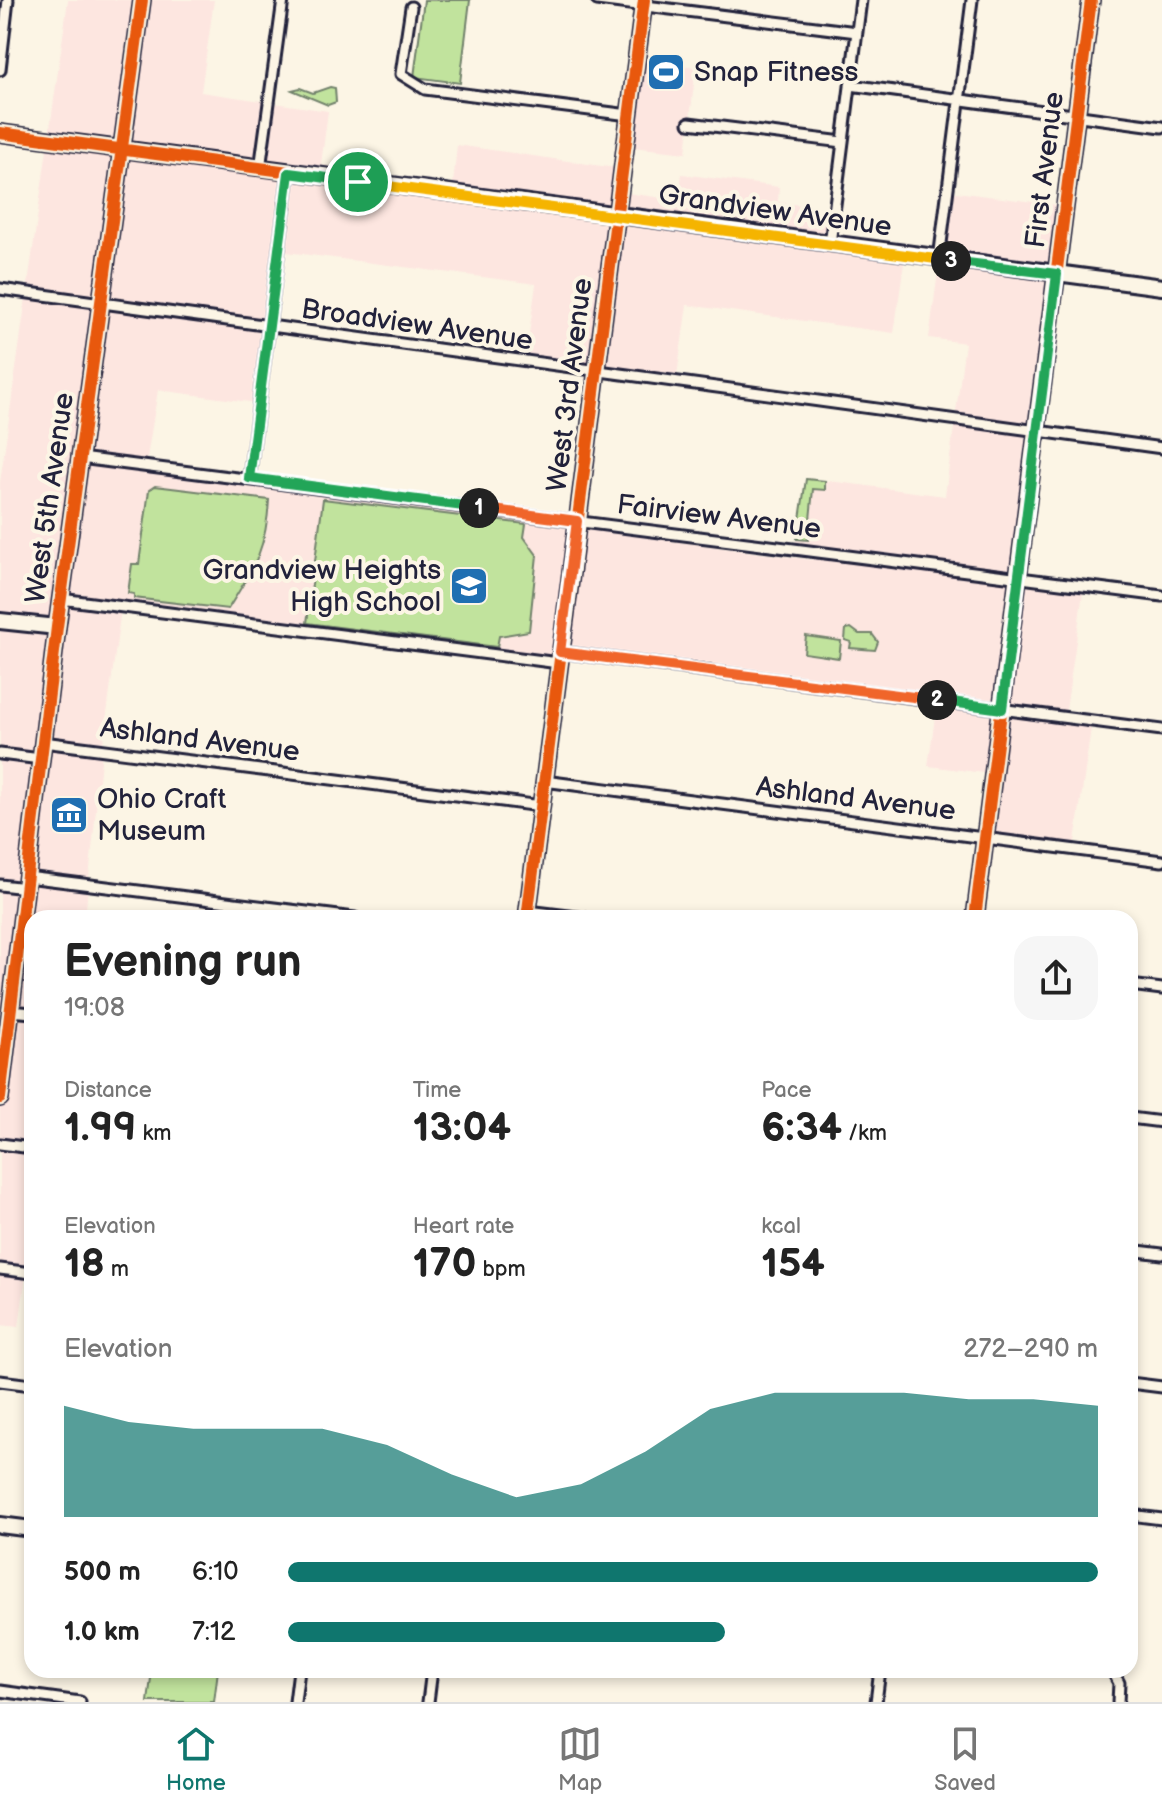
<!DOCTYPE html>
<html lang="en">
<head>
<meta charset="utf-8">
<style>
  body { margin:0; font-family:"Balsamiq Sans",sans-serif; background:#f6f6f6; color:#222; height:100vh; display:flex; flex-direction:column; font-size:30px; white-space:nowrap }
  * { box-sizing:border-box; margin:0 }
  p { font-size:26px; color:#767676 }
  .icon { flex:none; width:44px; height:44px; fill:none; stroke:currentColor; stroke-width:2; stroke-linecap:round; stroke-linejoin:round }
  .map { position:relative; flex:1; overflow:hidden }
  .drawer { position:absolute; left:24px; top:910px; width:1114px; height:768px; display:flex; flex-direction:column; background:#fff; border-radius:24px; box-shadow:0 4px 12px #0003 }
  .drawer>* { flex:none }
  .pin { position:absolute; display:grid; place-items:center; width:68px; height:68px; color:#fff; margin:-34px; border:4px solid #fff; border-radius:50%; box-shadow:0 2px 8px #0007 }
  .km { position:absolute; width:40px; height:40px; margin:-20px; border-radius:50%; background:#222; color:#fff; font-size:22px; line-height:40px; text-align:center }
  .round { display:grid; place-items:center; flex:none; width:84px; height:84px; border-radius:24px; background:#f6f6f6 }
  .head { display:flex; align-items:center; justify-content:space-between; height:136px; padding:0 40px }
  h1 { font-size:44px; font-weight:700; line-height:60px }
  .figures { display:grid; grid-template-columns:repeat(3,1fr); gap:12px; height:136px; padding:8px 40px }
  .figures div { display:grid; align-content:center }
  .figures b { font-size:40px; font-weight:700 }
  .figures small { font-size:22px; font-weight:400 }
  .figures p { font-size:22px }
  .chart { height:224px; padding:16px 40px }
  .chart p { display:flex; justify-content:space-between }
  .chart svg { width:100%; height:144px; margin-top:8px; fill:#0f766e; opacity:.7 }
  ul { padding:0 40px; list-style:none; font-size:26px }
  li { display:grid; grid-template-columns:128px 96px 1fr; align-items:center; height:60px }
  li i { height:20px; border-radius:10px; background:#0f766e }
  .tab-bar { display:flex; justify-content:space-around; align-items:center; height:112px; border-top:2px solid #e0e0e0; background:#fff; font-size:22px; color:#767676 }
  .tab-bar a { display:grid; justify-items:center; gap:4px }
  .tab-bar .selected { color:#0f766e }
  .map>svg:first-child { display:block }
  .built { fill:#fde6e0 }
  .green { fill:#c1e39d; stroke:#72826c; stroke-width:2 }
  .lines { fill:none; stroke-linecap:round; stroke-linejoin:round }
  .street-casing { stroke:#22223b; stroke-width:15 }
  .secondary-casing { stroke:#22223b; stroke-width:20 }
  .street { stroke:#fcf5e5; stroke-width:9 }
  .secondary { stroke:#fcf5e5; stroke-width:14 }
  .cycleway-casing { stroke:#fcf5e5; stroke-width:17 }
  .cycleway { stroke:#e8590c; stroke-width:12 }
  .split-1-casing { stroke:#fff; stroke-width:16 }
  .split-2-casing { stroke:#fff; stroke-width:16 }
  .split-3-casing { stroke:#fff; stroke-width:16 }
  .split-4-casing { stroke:#fff; stroke-width:16 }
  .split-1 { stroke:#22a559; stroke-width:10 }
  .split-2 { stroke:#f0652b; stroke-width:10 }
  .split-3 { stroke:#22a559; stroke-width:10 }
  .split-4 { stroke:#f5b400; stroke-width:10 }
  .labels { text-anchor:middle; dominant-baseline:central; stroke-width:8; stroke-linejoin:round; paint-order:stroke }
  .poi-label { font-size:28px; fill:#22223b; stroke:#fcf5e5; text-anchor:start }
  .street-label { font-size:28px; fill:#22223b; stroke:#fcf5e5 }
</style>
</head>
<body>
<div class="map">
<svg width="1162" height="1702" viewBox="0 0 1162 1702">
  <rect width="100%" height="100%" fill="#fcf5e5"/>
  <filter id="ink" filterUnits="userSpaceOnUse"><feTurbulence type="fractalNoise" baseFrequency=".0125" numOctaves="2"/><feDisplacementMap in="SourceGraphic" scale="16" xChannelSelector="R" yChannelSelector="G"/><feConvolveMatrix kernelMatrix="1 2 1 2 8 2 1 2 1" color-interpolation-filters="sRGB"/></filter>
  <g filter="url(#ink)">
    <!-- built -->
    <path class="built" d="M68 0H214L201 92 328 111 321 165 453 184 457 145 622 169 619 192 678 200 682 174 779 187 778 202 833 209 828 245 905 256 894 333 687 305 676 383 525 362 536 284 279 251 257 403 158 390 145 470 812 560 808 548 795 546 806 478 945 496 965 343 929 338 949 191 1064 206 1022 577 1084 586 1065 717 1092 721 1074 849 983 838 992 774 928 766 938 696 569 648 552 655 126 602 121 609 102 751 85 918H32V1228L19 1327 0 1325V482Z
      M635 59 696 67 686 153 624 146Z"/>
    <!-- green -->
    <path class="green" d="M424 0H470L460 83 414 77Z
      M330 87 335 88 336 102 328 105 292 90 300 88 313 93Z
      M806 479 825 481V490L813 489 808 540 797 539Z
      M155 486 269 500C266 551 254 567 228 609L134 598V594L128 593 132 564H139L149 490Z
      M323 499 526 524 524 537 537 555 529 631 499 636 497 647 307 623Z
      M851 628 859 634H872L878 642 875 650 850 648 851 642 845 640 846 629Z
      M806 636 841 641 839 658 804 653Z
      M152 1670H218L214 1702H148Z"/>
    <g class="lines">
      <defs>
        <path id="street" d="M597 0 857 32
          M411 7 401 74 425 89 629 115
          M0 70 8 0
          M850 85 1162 127
          M689 123 843 142
          M260 169 283 0
          M830 244 861 0
          M939 259 972 0
          M0 289 1162 448
          M80 458 1162 596
          M249 478 289 173
          M61 599 559 663
          M560 652 1162 730
          M43 742 541 806
          M0 754 41 759
          M544 781 1162 861
          M27 877 355 918
          M0 885 26 888
          M528 911 585 918
          M1130 985 1162 989
          M11 1011 32 1013
          M1130 1118 1162 1122
          M0 1144 32 1148
          M1130 1250 1162 1254
          M0 1269 32 1273
          M0 1381 32 1385
          M1130 1383 1162 1387
          M1130 1515 1162 1519
          M1112 1670 1119 1683 1118 1702
          M0 1691 80 1702
          M295 1702 299 1670
          M428 1702 432 1670
          M876 1702 880 1670"/>
        <path id="secondary" d="M0 133 1162 287
          M0 621 57 627
          M527 918 644 0
          M975 918 1091 0
          M0 1098 57 627 142 0
          M0 1525 32 1529"/>
      </defs>
      <!-- street casing -->
      <use href="#street" class="street-casing"/>
      <!-- secondary casing -->
      <use href="#secondary" class="secondary-casing"/>
      <!-- street -->
      <use href="#street" class="street"/>
      <!-- secondary -->
      <use href="#secondary" class="secondary"/>
      <defs>
        <path id="cycleway" d="M0 133 616 216
          M527 918 644 0
          M975 918 1091 0
          M0 1098 57 627 142 0"/>
      </defs>
      <!-- cycleway casing -->
      <use href="#cycleway" class="cycleway-casing"/>
      <!-- cycleway -->
      <use href="#cycleway" class="cycleway"/>
    </g>
  </g>
  <g class="lines" filter="url(#ink)">
    <defs>
      <path id="split-1" d="M358 182 289 173 249 478 479 508"/>
      <path id="split-2" d="M479 508 577 521 560 652 937 700"/>
      <path id="split-3" d="M937 700 1002 709 1057 274 951 261"/>
      <path id="split-4" d="M358 182 951 261"/>
    </defs>
    <!-- split-1 casing -->
    <use href="#split-1" class="split-1-casing"/>
    <!-- split-2 casing -->
    <use href="#split-2" class="split-2-casing"/>
    <!-- split-3 casing -->
    <use href="#split-3" class="split-3-casing"/>
    <!-- split-4 casing -->
    <use href="#split-4" class="split-4-casing"/>
    <!-- split-1 -->
    <use href="#split-1" class="split-1"/>
    <!-- split-2 -->
    <use href="#split-2" class="split-2"/>
    <!-- split-3 -->
    <use href="#split-3" class="split-3"/>
    <!-- split-4 -->
    <use href="#split-4" class="split-4"/>
  </g>
  <!-- icons -->
  <defs>
    <symbol id="stadium-square" viewBox="-11 -11 22 22"><rect x="-9" y="-9" width="18" height="18" rx="4" fill="#1f6fb2" stroke="#fcf5e5"/><path d="M0-5a6.5 5 0 1 0 0 10a6.5 5 0 1 0 0-10ZM-3.5-1.8h7v3.6h-7Z" fill="#fff"/></symbol>
    <symbol id="school-square" viewBox="-11 -11 22 22"><rect x="-9" y="-9" width="18" height="18" rx="4" fill="#1f6fb2" stroke="#fcf5e5"/><path d="M0-5L7-2L0 1L-7-2ZM-4 1L0 2.5L4 1V4Q0 6-4 4Z" fill="#fff"/></symbol>
    <symbol id="museum-square" viewBox="-11 -11 22 22"><rect x="-9" y="-9" width="18" height="18" rx="4" fill="#1f6fb2" stroke="#fcf5e5"/><path d="M0-6L6-3V-2H-6V-3ZM-5-1h2V3h-2ZM-1-1h2V3h-2ZM3-1h2V3H3ZM-6 4H6V6H-6Z" fill="#fff"/></symbol>
  </defs>
  <g fill-rule="evenodd">
    <use href="#stadium-square" x="644" y="50" width="44" height="44"/>
    <use href="#school-square" x="447" y="564" width="44" height="44"/>
    <use href="#museum-square" x="47" y="793" width="44" height="44"/>
  </g>
  <g class="labels">
    <!-- poi labels -->
    <g class="poi-label">
      <text x="694" y="72">Snap Fitness</text>
      <text x="441" y="570" text-anchor="end">Grandview Heights<tspan x="441" dy="32">High School</tspan></text>
      <text x="97" y="799">Ohio Craft<tspan x="97" dy="32">Museum</tspan></text>
    </g>
    <!-- street labels -->
    <g class="street-label">
      <text transform="translate(1045 170) rotate(-83)">First Avenue</text>
      <text transform="translate(775 211) rotate(8)">Grandview Avenue</text>
      <text transform="translate(417 325) rotate(8)">Broadview Avenue</text>
      <text transform="translate(570 385) rotate(-83)">West 3rd Avenue</text>
      <text transform="translate(50 498) rotate(-82)">West 5th Avenue</text>
      <text transform="translate(719 517) rotate(7)">Fairview Avenue</text>
      <text transform="translate(200 740) rotate(7)">Ashland Avenue</text>
      <text transform="translate(856 799) rotate(7)">Ashland Avenue</text>
    </g>
  </g>
</svg>
<div class="pin" style="left:358px;top:182px;background:#1e9e55"><svg class="icon" aria-label="arrive" viewBox="0 0 24 24"><path d="M6 21V4h12l-3 4 3 4H6"/></svg></div>
<b class="km" style="left:479px;top:508px">1</b>
<b class="km" style="left:937px;top:700px">2</b>
<b class="km" style="left:951px;top:261px">3</b>
<section class="drawer">
<div class="head"><div><h1>Evening run</h1><p>19:08</p></div><a class="round"><svg class="icon" aria-label="share" viewBox="0 0 24 24"><path d="M12 15V3M7 8l5-5 5 5M5 13v7h14v-7"/></svg></a></div>
<div class="figures">
<div><p>Distance</p><b>1.99<small> km</small></b></div>
<div><p>Time</p><b>13:04</b></div>
<div><p>Pace</p><b>6:34<small> /km</small></b></div>
</div>
<div class="figures">
<div><p>Elevation</p><b>18<small> m</small></b></div>
<div><p>Heart rate</p><b>170<small> bpm</small></b></div>
<div><p>kcal</p><b>154</b></div>
</div>
<div class="chart"><p><span>Elevation</span>272–290 m</p>
<svg viewBox="0 0 160 44" preserveAspectRatio="none"><path d="M0 44V10L10 15L20 17L30 17L40 17L50 22L60 31L70 38L80 34L90 24L100 11L110 6L120 6L130 6L140 8L150 8L160 10V44z"/></svg>
</div>
<ul>
<li><b>500 m</b>6:10<i style="width:100%"></i></li>
<li><b>1.0 km</b>7:12<i style="width:54%"></i></li>
</ul>
</section>
</div>
<nav class="tab-bar">
<a class="selected"><svg class="icon" aria-label="home" viewBox="0 0 24 24"><path d="M3 11l9-7 9 7M6 9v11h12V9"/></svg>Home</a>
<a><svg class="icon" aria-label="map" viewBox="0 0 24 24"><path d="M3 6l6-2 6 2 6-2v14l-6 2-6-2-6 2zM9 4v14M15 6v14"/></svg>Map</a>
<a><svg class="icon" aria-label="saved" viewBox="0 0 24 24"><path d="M7 4h10v16l-5-4-5 4z"/></svg>Saved</a>
</nav>
</body>
</html>
